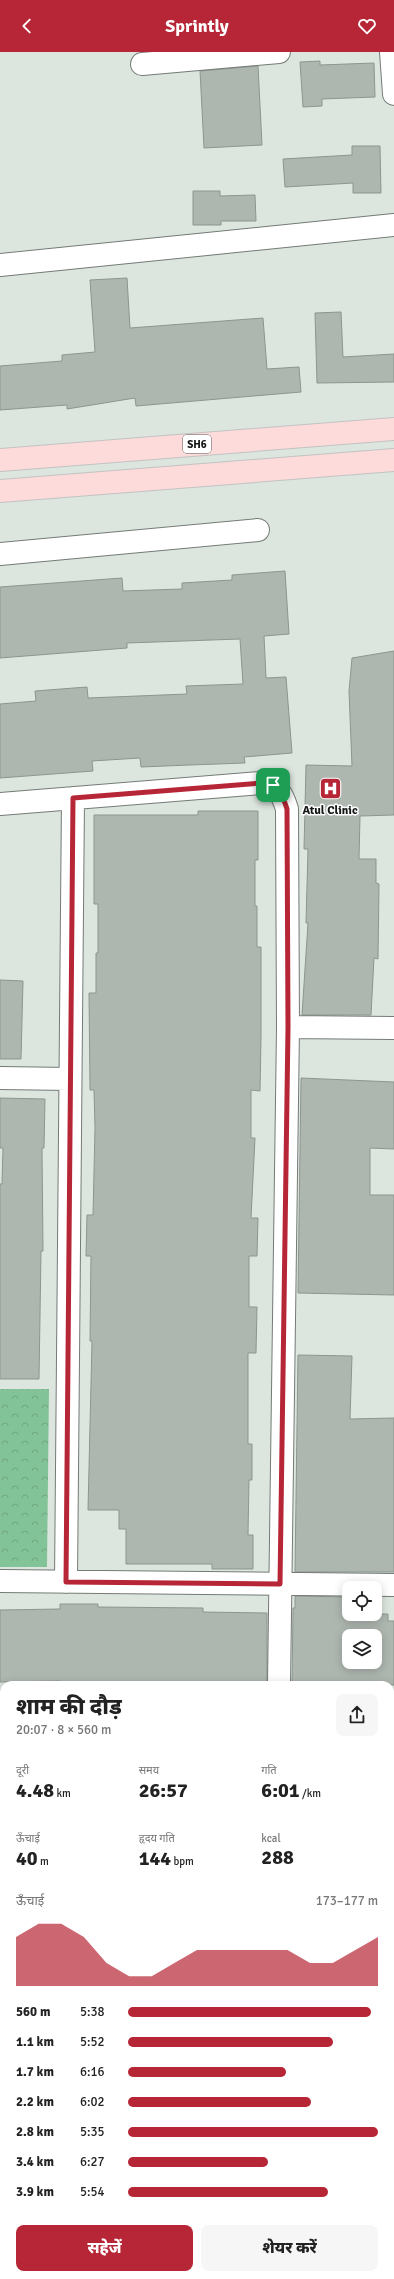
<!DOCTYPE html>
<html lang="hi">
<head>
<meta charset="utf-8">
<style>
  body { margin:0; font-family:Signika,"Noto Sans Devanagari",sans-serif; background:#f6f6f6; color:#222; height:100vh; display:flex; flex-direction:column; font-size:15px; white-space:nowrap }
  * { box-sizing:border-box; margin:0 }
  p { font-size:13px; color:#767676 }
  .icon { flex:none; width:22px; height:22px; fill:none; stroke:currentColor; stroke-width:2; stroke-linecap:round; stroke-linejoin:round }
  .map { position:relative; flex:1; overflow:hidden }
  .side { position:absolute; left:0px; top:1629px; width:394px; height:598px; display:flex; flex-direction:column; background:#fff; border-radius:12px 12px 0 0; box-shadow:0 2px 10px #0003 }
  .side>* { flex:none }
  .controls { position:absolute; left:342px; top:1529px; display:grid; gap:8px }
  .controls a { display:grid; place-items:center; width:40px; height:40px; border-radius:8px; background:#fff; box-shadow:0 2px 10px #0003; font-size:20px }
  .pin { position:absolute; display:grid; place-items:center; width:34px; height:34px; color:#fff; margin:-17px; border-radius:8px; box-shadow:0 2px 6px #0006 }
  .round { display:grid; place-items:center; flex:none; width:42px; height:42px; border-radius:8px; background:#f6f6f6 }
  .overview { display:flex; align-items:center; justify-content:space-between; height:68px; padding:0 16px }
  h1 { font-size:22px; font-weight:800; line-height:30px }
  .stats { display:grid; grid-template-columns:repeat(3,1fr); gap:6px; height:68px; padding:4px 16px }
  .stats div { display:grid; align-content:center }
  .stats b { font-size:20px; font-weight:800 }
  .stats small { font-size:11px; font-weight:400 }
  .stats p { font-size:11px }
  .chart { height:112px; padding:8px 16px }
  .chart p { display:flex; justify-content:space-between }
  .chart svg { width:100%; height:72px; margin-top:4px; fill:#b72636; opacity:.7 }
  .action { display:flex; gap:8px; margin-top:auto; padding:8px 16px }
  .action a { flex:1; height:46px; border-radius:8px; background:#b72636; color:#fff; font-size:16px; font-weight:800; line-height:46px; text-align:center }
  .action a+a { background:#f6f6f6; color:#222 }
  ul { padding:0 16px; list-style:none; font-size:13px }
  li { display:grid; grid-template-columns:64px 48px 1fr; align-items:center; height:30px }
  li i { height:10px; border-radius:5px; background:#b72636 }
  header { display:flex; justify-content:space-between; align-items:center; height:52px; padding:0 16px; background:#b72636; color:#fff; font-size:18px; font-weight:800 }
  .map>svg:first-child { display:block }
  .park { fill:url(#park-crowns) }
  .building { fill:#aeb6b0; stroke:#8d958f; fill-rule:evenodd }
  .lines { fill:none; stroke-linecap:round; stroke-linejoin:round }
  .street-casing { stroke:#747b76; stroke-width:24 }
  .primary-casing { stroke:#c2c3c2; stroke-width:24 }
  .street { stroke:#fff; stroke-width:22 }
  .primary { stroke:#fcdbda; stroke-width:22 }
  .route-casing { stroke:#fff; stroke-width:8 }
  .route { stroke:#b72636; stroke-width:5 }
  .labels { text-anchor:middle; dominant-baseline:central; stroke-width:3; stroke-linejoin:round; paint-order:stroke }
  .shield { fill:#fff; stroke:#5a5d5b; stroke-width:1 }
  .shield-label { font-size:11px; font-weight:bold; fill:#141715 }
  .poi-label { font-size:12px; font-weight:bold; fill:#141715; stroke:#fff }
</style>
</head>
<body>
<header><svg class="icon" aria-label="back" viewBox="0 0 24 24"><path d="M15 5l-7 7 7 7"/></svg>Sprintly<svg class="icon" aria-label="heart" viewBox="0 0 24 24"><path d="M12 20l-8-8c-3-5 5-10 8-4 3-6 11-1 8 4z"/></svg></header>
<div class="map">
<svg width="394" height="2227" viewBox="0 0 394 2227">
  <defs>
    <pattern id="park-crowns" width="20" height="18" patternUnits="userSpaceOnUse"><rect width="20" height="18" fill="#83c398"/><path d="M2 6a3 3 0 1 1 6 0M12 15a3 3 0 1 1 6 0" fill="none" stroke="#70a782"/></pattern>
  </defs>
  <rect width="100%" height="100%" fill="#dde5df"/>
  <!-- park -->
  <path class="park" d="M0 1337H49L47 1515H0Z
    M390 2178H394V2227H238V2223H390Z"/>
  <!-- building -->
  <path class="building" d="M320 9V13L374 11 375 45 322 47V54L303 55 300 10Z
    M258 14 262 93 204 96 200 19Z
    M352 94H380L381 141H353V131L285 135 283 107 352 103Z
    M193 139H220V144L255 143 256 169H221V173H193Z
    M127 226 130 276 263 266 267 317 299 315 301 340 136 354 135 346 67 357V353L0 358V314L62 309V303L95 300 90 228Z
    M341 260 343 305 394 302V330L317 331 315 261Z
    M285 519 289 582 264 584 266 626 286 625 292 701 244 705 245 711 190 713 141 715 140 706 92 709 93 719 0 726V652L36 649 35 639 87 635 88 646 187 642 186 634 243 632 240 587 127 591V596L0 606V535L122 526 123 539 182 537V531L232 528V523Z
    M394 599V763L360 764 359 807H376V831L379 832 378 907 374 906 371 963H302L308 871H306L308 797H304L306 713 352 714 349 639 352 606Z
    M198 759H258V808H255V854H257V895H261V985L260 1039 251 1038V1086H255L251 1166H258L257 1204H249V1255H257L256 1301H248V1392H252V1428H249L248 1483H253V1517H212V1512H126V1477H119V1458H88L92 1289H90L91 1204H86L87 1163H93L95 1076 94 1038H90L89 941H96V901H98V852H94V763H198Z
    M0 928 23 929 21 1007H0Z
    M301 1026 394 1030V1097L370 1096V1143H394V1243L298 1241Z
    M0 1046 45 1047 44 1096H42L43 1199H41L39 1327H0V1132H2L3 1096H0Z
    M298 1303 352 1304 350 1367 394 1366V1520H295Z
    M295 1544 349 1545V1562H388V1569H394V1633H292L293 1556H295ZM349 1584H375V1610H349Z
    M60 1552H98V1555L203 1556V1560L267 1561V1633H60V1629L0 1630V1558L60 1557Z"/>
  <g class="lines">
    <defs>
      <path id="street" d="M391 0 394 42
        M142 12 279 0
        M0 213 394 173
        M0 502 258 478
        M0 752 261 731C278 734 282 741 287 757L288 975 279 1633
        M288 975 394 976
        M0 1026 70 1027
        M0 1529 394 1533
        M66 1530 73 746
        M0 1789H4
        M390 1793H394
        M0 1996H4
        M390 2001H394
        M0 2159H4
        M390 2162H394
        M219 2223V2227
        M63 2227V2223"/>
      <path id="primary" d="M0 408 394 377
        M0 439 394 408"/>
    </defs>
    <!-- street casing -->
    <use href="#street" class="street-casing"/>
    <!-- primary casing -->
    <use href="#primary" class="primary-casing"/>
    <!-- street -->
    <use href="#street" class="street"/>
    <!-- primary -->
    <use href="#primary" class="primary"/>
  </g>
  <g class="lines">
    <defs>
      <path id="route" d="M261 731C278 734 282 741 287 757L288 975 280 1532 66 1530 73 746Z"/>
    </defs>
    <!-- route casing -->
    <use href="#route" class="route-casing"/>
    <!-- route -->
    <use href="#route" class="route"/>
  </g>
  <!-- icons -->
  <defs>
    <symbol id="hospital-square" viewBox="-11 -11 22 22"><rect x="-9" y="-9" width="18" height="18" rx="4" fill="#b72636" stroke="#fff"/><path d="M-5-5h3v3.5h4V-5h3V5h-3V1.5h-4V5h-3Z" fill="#fff"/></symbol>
  </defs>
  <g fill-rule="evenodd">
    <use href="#hospital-square" x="318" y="724" width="25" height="25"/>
  </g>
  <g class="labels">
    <!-- shield labels -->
    <rect class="shield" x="183" y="383" width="28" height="18" rx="3"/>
    <g class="shield-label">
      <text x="197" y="392">SH6</text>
    </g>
    <!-- poi labels -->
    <g class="poi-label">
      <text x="330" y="758">Atul Clinic</text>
    </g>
  </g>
</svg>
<div class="controls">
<a><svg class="icon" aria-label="locate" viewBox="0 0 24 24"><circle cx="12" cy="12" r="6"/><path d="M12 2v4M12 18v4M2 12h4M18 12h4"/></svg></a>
<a><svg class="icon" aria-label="layers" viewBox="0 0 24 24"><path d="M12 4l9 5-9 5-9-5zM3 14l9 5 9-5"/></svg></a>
</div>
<div class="pin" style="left:273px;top:733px;background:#1e9e55"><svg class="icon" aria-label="arrive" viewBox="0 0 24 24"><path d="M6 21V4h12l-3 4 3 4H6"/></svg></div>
<section class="side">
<div class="overview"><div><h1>शाम की दौड़</h1><p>20:07 · 8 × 560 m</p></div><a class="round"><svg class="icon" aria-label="share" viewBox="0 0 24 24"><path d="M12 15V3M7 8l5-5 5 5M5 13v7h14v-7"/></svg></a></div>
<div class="stats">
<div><p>दूरी</p><b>4.48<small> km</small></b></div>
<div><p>समय</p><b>26:57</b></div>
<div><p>गति</p><b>6:01<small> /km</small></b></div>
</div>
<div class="stats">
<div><p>ऊँचाई</p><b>40<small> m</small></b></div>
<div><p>हृदय गति</p><b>144<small> bpm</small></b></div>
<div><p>kcal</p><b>288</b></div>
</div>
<div class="chart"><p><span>ऊँचाई</span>173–177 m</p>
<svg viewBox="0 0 160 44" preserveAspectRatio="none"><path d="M0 44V14L10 6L20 6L30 14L40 30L50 38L60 38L70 30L80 22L90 22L100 22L110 22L120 22L130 30L140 30L150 22L160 14V44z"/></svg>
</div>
<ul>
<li><b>560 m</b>5:38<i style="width:97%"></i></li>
<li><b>1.1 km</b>5:52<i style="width:82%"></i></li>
<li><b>1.7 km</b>6:16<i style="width:63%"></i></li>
<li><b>2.2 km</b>6:02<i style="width:73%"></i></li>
<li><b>2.8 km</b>5:35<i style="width:100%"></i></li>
<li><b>3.4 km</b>6:27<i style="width:56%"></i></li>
<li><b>3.9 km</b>5:54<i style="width:80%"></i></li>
</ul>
<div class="action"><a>सहेजें</a><a>शेयर करें</a></div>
</section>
</div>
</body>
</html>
